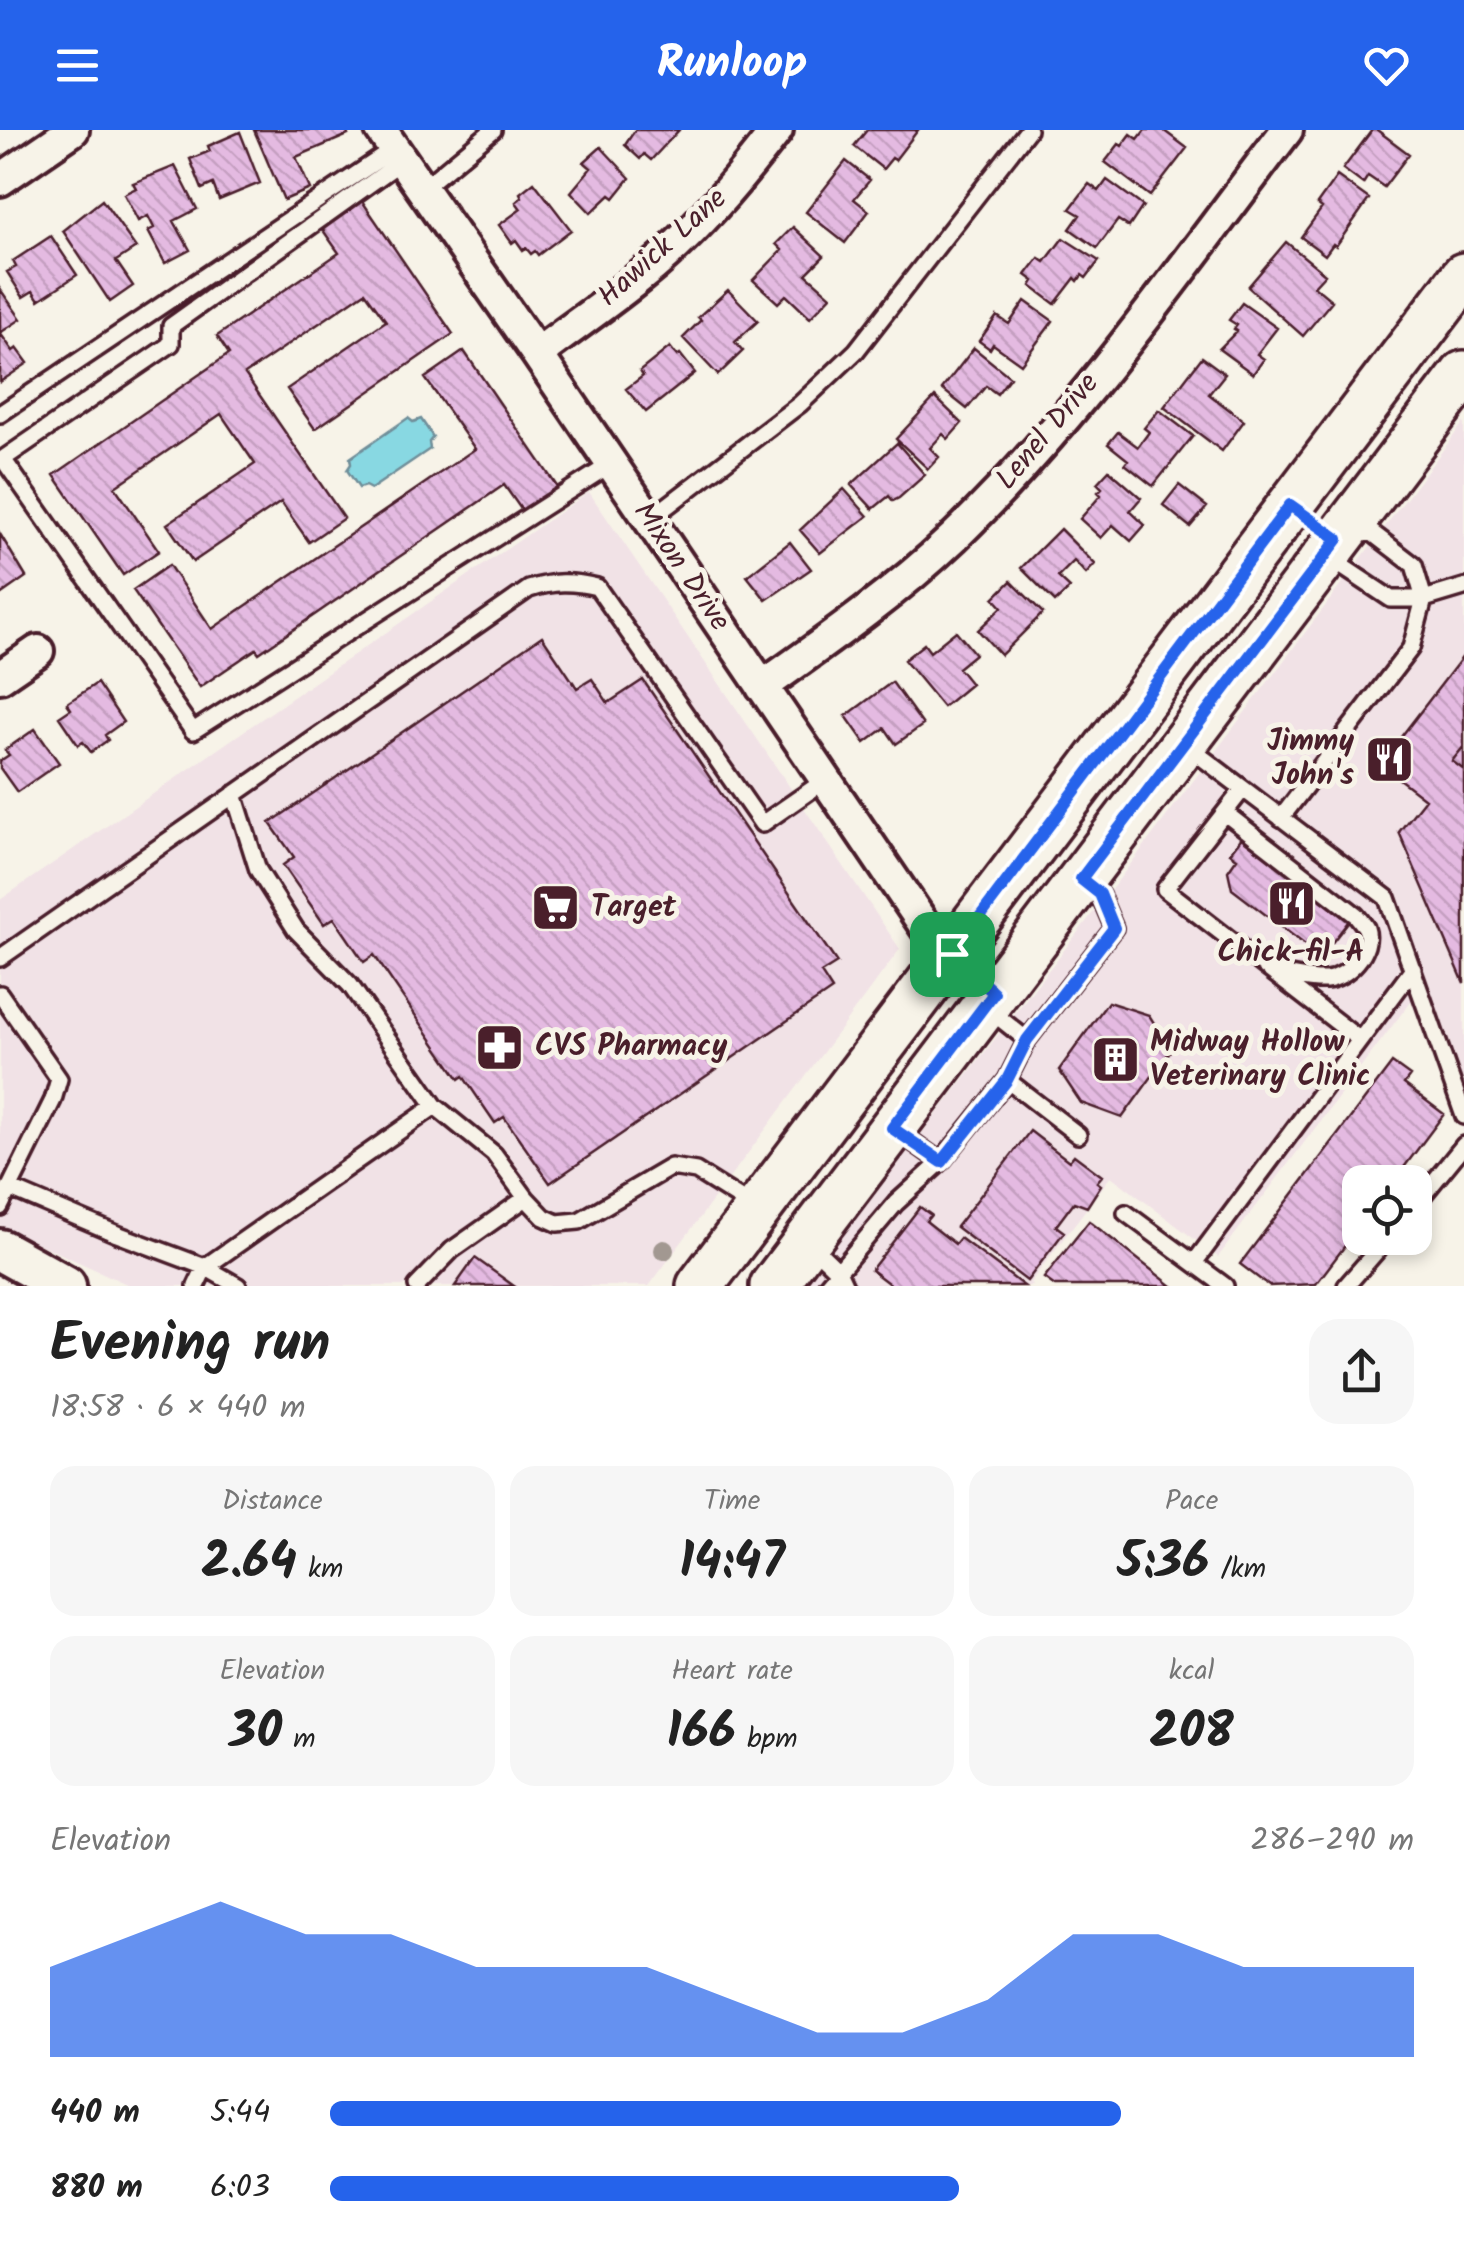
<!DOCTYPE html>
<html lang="en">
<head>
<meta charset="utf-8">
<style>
  body { margin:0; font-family:Kalam,sans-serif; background:#f6f6f6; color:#222; height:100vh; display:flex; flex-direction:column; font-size:38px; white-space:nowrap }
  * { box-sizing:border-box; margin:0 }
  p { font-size:32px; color:#767676 }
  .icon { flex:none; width:55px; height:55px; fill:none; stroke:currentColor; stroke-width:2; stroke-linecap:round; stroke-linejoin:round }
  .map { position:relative; height:1156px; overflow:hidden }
  .side { display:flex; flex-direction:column; background:#fff; flex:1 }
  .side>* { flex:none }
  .controls { position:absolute; left:1342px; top:1035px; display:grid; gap:20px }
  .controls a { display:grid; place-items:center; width:90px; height:90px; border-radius:20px; background:#fff; box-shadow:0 5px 15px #0003; font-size:50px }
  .pin { position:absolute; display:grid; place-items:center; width:85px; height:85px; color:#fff; margin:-42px; border-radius:20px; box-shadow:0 5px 15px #0006 }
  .round { display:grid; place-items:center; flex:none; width:105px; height:105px; border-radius:30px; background:#f6f6f6 }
  .overview { display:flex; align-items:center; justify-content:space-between; height:170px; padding:0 50px }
  h1 { font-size:55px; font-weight:700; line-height:75px }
  .stats { display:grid; grid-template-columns:repeat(3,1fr); gap:15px; height:170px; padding:10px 50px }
  .stats div { display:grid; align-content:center; border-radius:25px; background:#f6f6f6; text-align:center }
  .stats b { font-size:50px; font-weight:700 }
  .stats small { font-size:28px; font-weight:400 }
  .stats p { font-size:28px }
  .chart { height:280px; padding:20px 50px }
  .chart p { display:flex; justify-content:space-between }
  .chart svg { width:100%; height:180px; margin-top:10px; fill:#2563eb; opacity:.7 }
  ul { padding:0 50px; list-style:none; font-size:32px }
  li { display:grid; grid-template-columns:160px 120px 1fr; align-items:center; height:75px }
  li i { height:25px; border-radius:12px; background:#2563eb }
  header { display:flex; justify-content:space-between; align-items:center; height:130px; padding:0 50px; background:#2563eb; color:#fff; font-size:45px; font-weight:700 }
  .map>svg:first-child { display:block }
  .built { fill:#f1e2e6 }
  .water { fill:#88d8e2; stroke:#6f8e99; stroke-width:2.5 }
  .building { fill:url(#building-back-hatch); stroke:#4a1f2b; stroke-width:2.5 }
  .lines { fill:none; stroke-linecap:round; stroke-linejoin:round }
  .service-casing { stroke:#4a1f2b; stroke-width:22 }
  .minor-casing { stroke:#4a1f2b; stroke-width:38 }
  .secondary-casing { stroke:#4a1f2b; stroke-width:48 }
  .primary-casing { stroke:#4a1f2b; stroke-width:52 }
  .service { stroke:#f7f3e8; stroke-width:15 }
  .minor { stroke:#f7f3e8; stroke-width:30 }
  .secondary { stroke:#f7f3e8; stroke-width:40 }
  .primary { stroke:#f7f3e8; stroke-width:45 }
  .tree { fill:#a29891 }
  .route-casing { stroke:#fff; stroke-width:20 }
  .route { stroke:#2563eb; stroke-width:12 }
  .labels { text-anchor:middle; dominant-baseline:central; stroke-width:10; stroke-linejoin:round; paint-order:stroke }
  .street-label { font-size:30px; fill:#4a1f2b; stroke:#f7f3e8 }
  .poi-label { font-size:30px; font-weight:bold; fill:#4a1f2b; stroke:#f7f3e8; text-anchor:start }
</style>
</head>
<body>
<header><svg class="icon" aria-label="menu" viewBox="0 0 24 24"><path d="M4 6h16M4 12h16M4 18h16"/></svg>Runloop<svg class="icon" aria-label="heart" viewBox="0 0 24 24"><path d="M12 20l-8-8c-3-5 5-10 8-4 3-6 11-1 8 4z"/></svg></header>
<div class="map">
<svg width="1464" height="1156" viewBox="0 0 1464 1156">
  <defs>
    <pattern id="building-back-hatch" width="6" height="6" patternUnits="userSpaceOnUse" patternTransform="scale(2.5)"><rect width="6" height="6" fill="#e4bae1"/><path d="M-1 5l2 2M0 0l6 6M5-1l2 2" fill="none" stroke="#c59fc1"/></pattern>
  </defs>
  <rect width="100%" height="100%" fill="#f7f3e8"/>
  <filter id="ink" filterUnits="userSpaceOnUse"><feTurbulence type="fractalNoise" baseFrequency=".01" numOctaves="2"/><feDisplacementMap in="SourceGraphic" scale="20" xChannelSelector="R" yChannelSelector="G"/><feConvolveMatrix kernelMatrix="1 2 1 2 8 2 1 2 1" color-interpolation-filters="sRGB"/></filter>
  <g filter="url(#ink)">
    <!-- built -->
    <path class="built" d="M1464 292V1002L1411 871 1218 1127 1111 1046 1030 1153 1033 1156H803L1117 752Z
      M589 362 900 819 649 1156H131L0 1096V770Z"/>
    <!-- water -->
    <path class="water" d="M408 288 413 292 421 289 433 307 429 312 430 319 371 359 365 356 359 358 347 340 351 334 350 328Z"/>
    <!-- building -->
    <path class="building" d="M254 0H346L348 5 296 27 310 59 284 70Z
      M635 0H679L651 30 644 24 640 29 625 15Z
      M867 0H918L895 30 892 28 883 39 854 16Z
      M1145 0H1163L1187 18 1150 66 1105 32 1119 14 1122 16 1131 4 1138 9Z
      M1372 0H1377L1409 24 1384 57 1368 46 1363 54 1343 39Z
      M240 2 260 53 219 70 213 54 202 59 190 29 210 21 208 16Z
      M601 17 630 48 614 68 610 65 591 83 571 62 591 38 584 32Z
      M846 31 870 50 854 69 869 81 845 113 806 82Z
      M175 36 197 79 174 91 190 120 165 133 148 101 154 98 148 86 138 91 124 64 136 58 133 53Z
      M1337 46 1369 69 1336 116 1333 114 1325 125 1301 107 1322 78 1317 74Z
      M1107 50 1143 76 1129 97 1118 90 1097 118 1070 99 1080 85 1070 79 1089 54 1099 61Z
      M534 52 571 100 538 125 535 121 531 124 526 118 523 120 516 110 512 113 499 95 521 79 516 72 522 67 520 63Z
      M360 68 453 204 315 299 287 259 386 191 365 162 245 244 344 388 309 412 281 372 193 432 167 394 255 334 221 284 115 357 159 421 123 445 54 345 229 224 217 206 339 123 320 96Z
      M102 70 136 118 116 131 133 156 110 172 63 101Z
      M793 97 824 126 806 144 831 166 810 188 786 165 778 173 753 150 782 120 776 114Z
      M51 106 77 145 39 170 33 161 23 167 7 142 16 137 13 131Z
      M1063 108 1099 131 1086 148 1082 145 1078 151 1075 148 1055 174 1031 156 1034 151 1026 145 1039 128 1045 132Z
      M1286 112 1325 144 1314 156 1332 171 1303 206 1248 157Z
      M0 159 21 189 0 203 13 221 17 218 28 233 0 252Z
      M728 160 758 191 735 212 743 221 718 245 683 208 701 190 698 187Z
      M1025 171 1053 191 1021 234 993 214 990 219 979 211 997 186 1009 194Z
      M1242 173 1277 198 1257 224 1264 229 1253 244 1219 219 1237 201 1234 199 1237 195 1229 190Z
      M670 217 677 226 680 224 695 243 646 282 626 259 643 246 640 241Z
      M974 218 1010 247 997 264 986 256 967 279 942 259Z
      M464 221 558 358 523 382 504 355 259 523 256 519 200 557 133 460 169 435 212 499 475 319 425 248Z
      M1202 227 1225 244 1209 264 1244 291 1222 321 1164 277Z
      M935 267 962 293 948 309 943 304 930 318 939 327 928 339 896 309Z
      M1159 280 1193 306 1153 356 1125 334 1128 330 1108 314 1118 302 1138 317 1149 302 1144 298Z
      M897 313 925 345 899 368 893 371 889 366 873 379 851 355Z
      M1109 340 1141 368 1130 381 1145 395 1131 411 1113 395 1101 408 1080 389 1101 365 1098 362 1102 358 1097 353Z
      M1179 355 1207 377 1190 397 1163 375Z
      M844 359 868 386 820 423 800 400Z
      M1060 399 1095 434 1086 444 1074 431 1058 447 1070 458 1055 472 1021 438Z
      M0 404 26 447 0 465Z
      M790 412 811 439 766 470 747 446Z
      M1011 451 1043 483 1001 525 978 500 1002 477 994 468Z
      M956 501 975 524 958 538 971 554 943 577 904 530 924 514 930 522Z
      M542 506 577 558 592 549 608 573 643 550 837 833 821 843 832 860 550 1053 504 987 495 993 463 946 459 949 374 825 364 832 334 788 324 794 283 735 294 727 270 693Z
      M1464 525V616L1452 631 1464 640V853L1399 702 1425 669 1377 632 1394 610 1397 612Z
      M892 552 923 595 896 614 885 598 865 613 846 586Z
      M97 553 123 592 105 605 108 610 91 622 83 612 78 615 59 587 71 579 67 573Z
      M35 599 59 633 17 662 0 638V631L9 625 5 620Z
      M1464 616V640L1452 631Z
      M1243 706 1351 788 1321 827 1232 759 1228 741 1237 728 1230 723Z
      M1108 872 1149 885 1171 920 1122 988 1081 973 1059 940Z
      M1392 933 1410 946 1404 954 1444 984 1393 1052H1360V1096L1316 1154 1269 1156 1240 1134Z
      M1030 1001 1069 1031 1074 1025 1102 1046 1097 1052 1101 1055 1087 1077 1074 1072 1056 1096 1064 1102 1027 1151 956 1097Z
      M920 1077 931 1085 926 1091 955 1114 960 1108 1024 1156H892L871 1140Z
      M1089 1091 1172 1156H1055L1044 1148Z
      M475 1128 514 1156H455Z"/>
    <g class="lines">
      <defs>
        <path id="service" d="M402 31 171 196V214L3 329 193 601 611 334
          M422 59 493 0
          M0 284 394 19
          M649 390 800 274 856 221 1028 0
          M1341 421 1343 437 1391 469H1424L1464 457
          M1187 616 1387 768 1464 986
          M1243 659 1165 759 1360 910
          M234 664 258 740 296 800 350 855 435 976 494 1024 526 1068 544 1087 557 1093 579 1091 671 1037 696 1041 755 1078
          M1225 683 1356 785C1357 786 1365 796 1366 798 1374 821 1347 848 1326 850 1310 851 1293 846 1277 844
          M1281 688 1411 518 1424 469 1414 435 1371 402 1354 406
          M0 828 529 459C554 451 572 451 597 457L762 694 824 651
          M0 864 59 949 53 970 0 1077
          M996 872 1002 890 1027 910
          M1007 950 1078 1005
          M896 1000 941 1032
          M9 1058 117 1104 205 1137 238 1156
          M1415 1075 1464 1015
          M1126 1083 1225 1156
          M810 1114 838 1141 845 1156
          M1194 1133 1413 839
          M196 1156 205 1137 435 976
          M417 1156 452 1120 526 1068
          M826 1156 896 1073 941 1032 1007 950 1027 910 1114 798 1100 765 1085 753
          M1346 1156 1388 1108"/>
        <path id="minor" d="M381 0 537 224 931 805 994 863
          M0 50 73 0
          M537 224C571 198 608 173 641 146 693 105 737 52 777 0
          M0 547 38 521
          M762 557C828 510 894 464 954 407 1079 287 1182 137 1287 0"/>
        <path id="secondary" d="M0 1120 65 1156"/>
        <path id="primary" d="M700 1156 1464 146
          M773 1156 1464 244"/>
      </defs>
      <!-- service casing -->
      <use href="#service" class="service-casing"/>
      <!-- minor casing -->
      <use href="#minor" class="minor-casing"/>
      <!-- secondary casing -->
      <use href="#secondary" class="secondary-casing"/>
      <!-- primary casing -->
      <use href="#primary" class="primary-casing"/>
      <!-- service -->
      <use href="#service" class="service"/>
      <!-- minor -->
      <use href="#minor" class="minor"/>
      <!-- secondary -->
      <use href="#secondary" class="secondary"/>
      <!-- primary -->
      <use href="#primary" class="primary"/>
    </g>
    <!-- trees -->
    <circle class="tree" cx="664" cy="1120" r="10"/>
  </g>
  <g class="lines" filter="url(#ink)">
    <defs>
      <path id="route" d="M1290 375 1338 409 1081 749 1100 764 1114 798 1027 910 1007 950 942 1032 892 998 994 863 952 824Z"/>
    </defs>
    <!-- route casing -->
    <use href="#route" class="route-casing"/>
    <!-- route -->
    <use href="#route" class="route"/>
  </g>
  <!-- icons -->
  <defs>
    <symbol id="restaurant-square" viewBox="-11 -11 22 22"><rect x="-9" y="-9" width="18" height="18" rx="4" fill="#4a1f2b" stroke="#f7f3e8"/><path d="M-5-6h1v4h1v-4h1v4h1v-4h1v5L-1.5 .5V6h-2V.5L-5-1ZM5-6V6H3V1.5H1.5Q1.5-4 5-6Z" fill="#fff"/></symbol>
    <symbol id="supermarket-square" viewBox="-11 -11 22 22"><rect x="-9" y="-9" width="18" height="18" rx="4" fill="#4a1f2b" stroke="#f7f3e8"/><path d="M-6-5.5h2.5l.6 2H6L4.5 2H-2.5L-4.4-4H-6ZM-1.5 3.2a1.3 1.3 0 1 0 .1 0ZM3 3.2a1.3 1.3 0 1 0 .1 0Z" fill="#fff"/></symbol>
    <symbol id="pharmacy-square" viewBox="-11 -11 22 22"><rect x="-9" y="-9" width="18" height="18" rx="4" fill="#4a1f2b" stroke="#f7f3e8"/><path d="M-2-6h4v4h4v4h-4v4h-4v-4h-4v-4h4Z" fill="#fff"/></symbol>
    <symbol id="building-square" viewBox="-11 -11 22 22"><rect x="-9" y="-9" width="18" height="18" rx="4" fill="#4a1f2b" stroke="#f7f3e8"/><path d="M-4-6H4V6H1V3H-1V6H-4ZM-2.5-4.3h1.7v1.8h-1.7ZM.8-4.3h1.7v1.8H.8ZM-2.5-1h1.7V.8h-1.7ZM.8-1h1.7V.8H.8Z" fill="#fff"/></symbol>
  </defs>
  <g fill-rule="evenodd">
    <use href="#restaurant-square" x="1362" y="602" width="55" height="55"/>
    <use href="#restaurant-square" x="1264" y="746" width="55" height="55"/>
    <use href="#supermarket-square" x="528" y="750" width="55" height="55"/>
    <use href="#pharmacy-square" x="472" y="890" width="55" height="55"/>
    <use href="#building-square" x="1088" y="902" width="55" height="55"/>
  </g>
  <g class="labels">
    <!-- street labels -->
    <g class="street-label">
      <text transform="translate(663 118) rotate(-42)">Hawick Lane</text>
      <text transform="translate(1048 302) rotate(-50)">Lenel Drive</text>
      <text transform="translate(681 437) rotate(56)">Mixon Drive</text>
    </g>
    <!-- poi labels -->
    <g class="poi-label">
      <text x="1354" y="612" text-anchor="end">Jimmy<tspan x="1354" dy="34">John's</tspan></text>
      <text x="591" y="778">Target</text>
      <text x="1291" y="823" text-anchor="middle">Chick-fil-A</text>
      <text x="1150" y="913">Midway Hollow<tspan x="1150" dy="34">Veterinary Clinic</tspan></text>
      <text x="535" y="917">CVS Pharmacy</text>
    </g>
  </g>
</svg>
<div class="controls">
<a><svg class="icon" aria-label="locate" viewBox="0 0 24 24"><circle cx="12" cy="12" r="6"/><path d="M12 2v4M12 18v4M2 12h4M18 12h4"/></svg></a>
</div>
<div class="pin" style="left:952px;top:824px;background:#1e9e55"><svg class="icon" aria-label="arrive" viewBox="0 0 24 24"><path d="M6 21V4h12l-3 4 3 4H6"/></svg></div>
</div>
<section class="side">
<div class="overview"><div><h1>Evening run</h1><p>18:58 · 6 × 440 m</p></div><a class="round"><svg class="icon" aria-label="share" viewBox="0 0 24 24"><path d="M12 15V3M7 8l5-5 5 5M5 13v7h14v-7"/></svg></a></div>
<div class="stats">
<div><p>Distance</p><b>2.64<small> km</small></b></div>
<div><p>Time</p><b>14:47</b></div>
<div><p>Pace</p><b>5:36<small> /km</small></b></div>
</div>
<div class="stats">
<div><p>Elevation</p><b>30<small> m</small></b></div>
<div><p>Heart rate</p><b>166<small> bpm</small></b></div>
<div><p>kcal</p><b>208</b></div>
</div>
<div class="chart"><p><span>Elevation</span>286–290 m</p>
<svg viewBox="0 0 160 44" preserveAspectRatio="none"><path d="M0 44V22L10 14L20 6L30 14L40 14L50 22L60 22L70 22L80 30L90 38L100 38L110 30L120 14L130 14L140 22L150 22L160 22V44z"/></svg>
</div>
<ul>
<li><b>440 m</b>5:44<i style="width:73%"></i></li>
<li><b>880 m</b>6:03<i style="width:58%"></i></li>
</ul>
</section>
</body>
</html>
